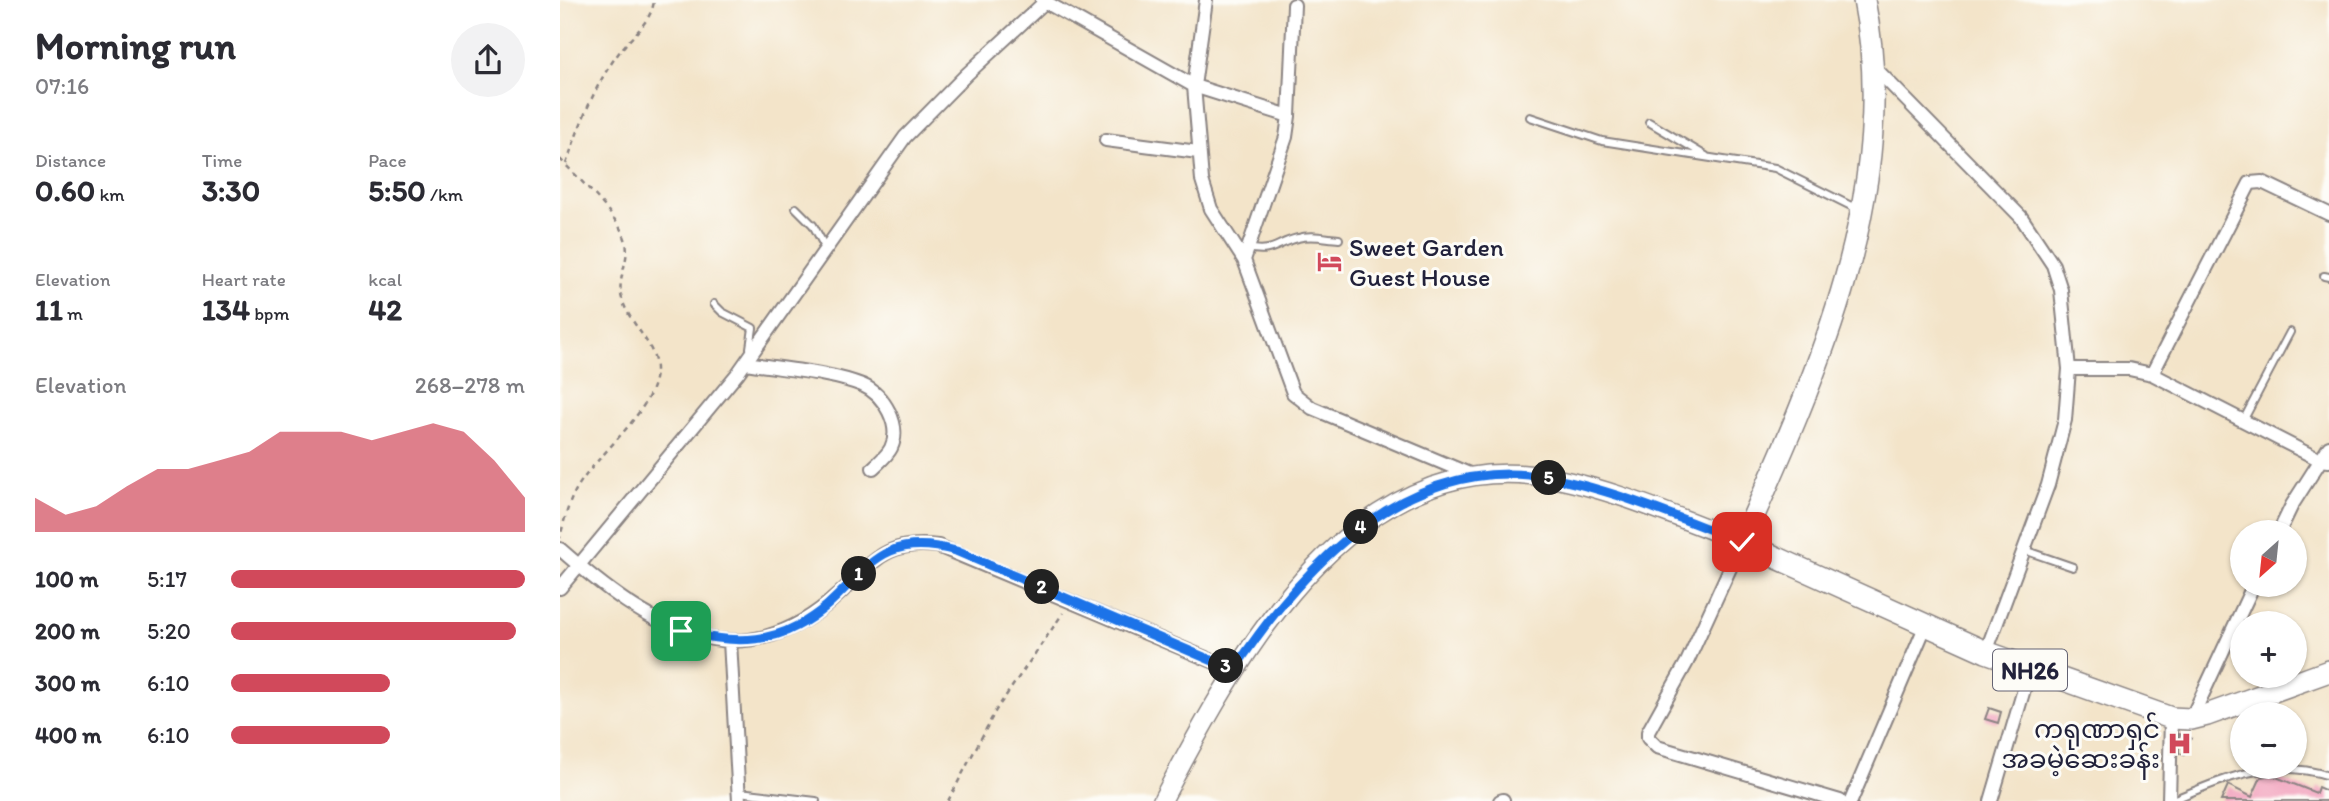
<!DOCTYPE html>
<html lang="en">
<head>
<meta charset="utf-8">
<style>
  body { margin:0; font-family:Itim,"Noto Sans Myanmar",sans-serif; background:#f2f2f3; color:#2b2b33; height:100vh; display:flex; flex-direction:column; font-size:26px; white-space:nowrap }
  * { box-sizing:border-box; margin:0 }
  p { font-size:23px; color:#7c7c81 }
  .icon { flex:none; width:38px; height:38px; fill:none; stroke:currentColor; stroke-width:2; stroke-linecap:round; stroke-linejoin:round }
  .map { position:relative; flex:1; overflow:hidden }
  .sheet { display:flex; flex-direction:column; background:#fff; width:560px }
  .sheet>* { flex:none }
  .needle { width:46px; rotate:207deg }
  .controls { position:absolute; left:1670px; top:520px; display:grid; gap:14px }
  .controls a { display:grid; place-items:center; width:77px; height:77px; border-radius:50%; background:#fff; box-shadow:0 2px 5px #0004; font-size:35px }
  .pin { position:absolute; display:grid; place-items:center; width:60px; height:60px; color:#fff; margin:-30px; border-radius:14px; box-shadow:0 4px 10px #0006 }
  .km { position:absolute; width:35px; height:35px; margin:-18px; border-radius:50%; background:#222; color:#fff; font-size:19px; line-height:35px; text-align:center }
  .round { display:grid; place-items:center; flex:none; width:74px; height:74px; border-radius:37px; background:#f2f2f3 }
  .overview { display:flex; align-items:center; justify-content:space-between; height:119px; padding:0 35px }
  h1 { font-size:38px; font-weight:700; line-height:52px }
  .stats { display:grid; grid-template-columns:repeat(3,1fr); gap:10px; height:119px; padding:7px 35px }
  .stats div { display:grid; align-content:center }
  .stats b { font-size:30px; font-weight:700 }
  .stats small { font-size:19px; font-weight:400 }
  .stats p { font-size:19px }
  .chart { height:196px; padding:14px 35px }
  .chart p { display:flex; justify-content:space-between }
  .chart svg { width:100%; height:126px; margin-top:7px; fill:#d1495b; opacity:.7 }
  ul { padding:0 35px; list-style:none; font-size:23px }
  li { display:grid; grid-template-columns:112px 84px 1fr; align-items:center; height:52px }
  li i { height:18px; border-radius:9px; background:#d1495b }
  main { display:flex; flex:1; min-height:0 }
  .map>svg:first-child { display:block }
  .building { fill:#f3a8c1 }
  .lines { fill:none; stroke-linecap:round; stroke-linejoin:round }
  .lane-casing { stroke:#8a8382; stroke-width:10 }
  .street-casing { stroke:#8a8382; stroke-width:16 }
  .secondary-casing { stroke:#8a8382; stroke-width:21 }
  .highway-casing { stroke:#8a8382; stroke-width:24 }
  .path { stroke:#8a8382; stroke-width:2.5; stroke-dasharray:5 5; stroke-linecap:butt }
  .lane { stroke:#fff; stroke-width:6 }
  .street { stroke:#fff; stroke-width:12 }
  .secondary { stroke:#fff; stroke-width:18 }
  .highway { stroke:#fff; stroke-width:21 }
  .route-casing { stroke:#fff; stroke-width:14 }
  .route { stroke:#1a73e8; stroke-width:9 }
  .labels { text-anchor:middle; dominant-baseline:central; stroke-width:6; stroke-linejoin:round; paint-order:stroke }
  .shield { fill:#fdfcf7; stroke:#646373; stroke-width:2 }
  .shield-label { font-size:24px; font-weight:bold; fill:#22223b }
  .poi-label { font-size:26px; fill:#22223b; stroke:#fdfcf7; text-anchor:start }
</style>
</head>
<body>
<main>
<section class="sheet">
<div class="overview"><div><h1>Morning run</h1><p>07:16</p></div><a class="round"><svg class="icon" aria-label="share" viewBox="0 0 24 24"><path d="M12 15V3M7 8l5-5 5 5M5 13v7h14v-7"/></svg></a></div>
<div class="stats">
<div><p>Distance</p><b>0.60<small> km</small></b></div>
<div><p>Time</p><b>3:30</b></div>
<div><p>Pace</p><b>5:50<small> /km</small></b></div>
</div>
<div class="stats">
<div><p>Elevation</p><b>11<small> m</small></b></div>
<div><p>Heart rate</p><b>134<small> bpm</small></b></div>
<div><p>kcal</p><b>42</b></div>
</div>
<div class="chart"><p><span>Elevation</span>268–278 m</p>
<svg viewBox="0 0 160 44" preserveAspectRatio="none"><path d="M0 44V32L10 38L20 35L30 28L40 22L50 22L60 19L70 16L80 9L90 9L100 9L110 12L120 9L130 6L140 9L150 19L160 32V44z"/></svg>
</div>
<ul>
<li><b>100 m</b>5:17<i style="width:100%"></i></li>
<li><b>200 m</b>5:20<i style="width:97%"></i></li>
<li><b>300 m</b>6:10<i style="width:54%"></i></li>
<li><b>400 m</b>6:10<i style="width:54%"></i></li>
</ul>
</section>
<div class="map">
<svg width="1769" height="801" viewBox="0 0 1769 801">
  <rect width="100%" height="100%" fill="#fdfcf7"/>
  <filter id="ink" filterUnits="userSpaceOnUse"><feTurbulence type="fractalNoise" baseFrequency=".0143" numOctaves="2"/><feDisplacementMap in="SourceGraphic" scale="14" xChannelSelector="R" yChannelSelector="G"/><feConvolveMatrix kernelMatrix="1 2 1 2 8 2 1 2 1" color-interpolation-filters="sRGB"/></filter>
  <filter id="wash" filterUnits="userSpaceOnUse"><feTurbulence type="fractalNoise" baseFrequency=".00686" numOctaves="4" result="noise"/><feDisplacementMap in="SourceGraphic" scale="28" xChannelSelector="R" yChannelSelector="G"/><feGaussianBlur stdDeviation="1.57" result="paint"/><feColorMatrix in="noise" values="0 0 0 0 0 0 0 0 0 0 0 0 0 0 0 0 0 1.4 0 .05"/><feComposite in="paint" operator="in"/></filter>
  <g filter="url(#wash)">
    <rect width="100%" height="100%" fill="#f3e4c9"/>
    <g id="blocks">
      <!-- building -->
      <path class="building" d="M1429 708 1441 712 1438 723 1425 719Z
        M1619 734 1631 738 1624 755 1619 753Z
        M1711 775 1756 793 1758 787 1769 792V801H1661L1668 785 1692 797 1701 777Z"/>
    </g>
  </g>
  <g filter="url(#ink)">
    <use href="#blocks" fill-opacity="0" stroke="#8a8382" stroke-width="2"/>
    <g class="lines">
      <defs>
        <path id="lane" d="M970 117 1042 141 1215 168 1297 209
          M1089 122 1146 156
          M236 208 253 225 266 249
          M688 248C713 254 716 243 738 238 751 234 765 238 779 239
          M1764 276 1769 277
          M154 304 162 312 193 328 190 348
          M1684 419 1730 332
          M1464 550 1513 567
          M179 792 256 801
          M1610 801C1664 779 1709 757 1769 776"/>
        <path id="street" d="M482 0 634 86 729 116
          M646 0 634 86 642 180 651 209 684 260 733 393 752 408 914 476
          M1315 68 1461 217 1493 265 1501 290 1509 369 1505 420 1488 485 1426 652
          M546 140 638 152
          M684 260 726 137 729 116 734 5
          M186 363C221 369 270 372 302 385 324 394 342 426 331 448 327 456 319 462 313 468
          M1509 369H1569L1592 374 1760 460 1769 461
          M1592 374 1690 183 1702 182 1769 214
          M1719 532 1732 505 1769 447
          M1182 542 1127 662 1088 732V738L1097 747 1280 801
          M0 549C86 625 178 687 279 594 315 561 325 540 378 546L674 670
          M0 588 178 373 345 137 406 75 487 0
          M170 641 179 801
          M1631 719 1694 584
          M940 801 943 800
          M1291 801 1365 627
          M1431 801 1470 669
          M1609 801 1611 718"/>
        <path id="secondary" d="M602 801C674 663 785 455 971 475 1038 482 1119 518 1182 542"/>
        <path id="highway" d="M1304 0C1342 187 1257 375 1182 542L1426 652 1611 718 1631 719 1647 715 1769 671"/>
      </defs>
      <!-- lane casing -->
      <use href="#lane" class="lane-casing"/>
      <!-- street casing -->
      <use href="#street" class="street-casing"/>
      <!-- secondary casing -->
      <use href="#secondary" class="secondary-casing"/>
      <!-- highway casing -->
      <use href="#highway" class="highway-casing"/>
      <!-- path -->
      <path class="path" d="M0 159C18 178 60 217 66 242 70 262 56 278 62 299 69 324 96 343 96 370 96 410 37 454 17 488 8 503 4 521 0 538
        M6 164C21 122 36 79 66 44 77 32 93 17 94 0
        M388 801 436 710 503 613"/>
      <!-- lane -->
      <use href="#lane" class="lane"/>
      <!-- street -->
      <use href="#street" class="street"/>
      <!-- secondary -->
      <use href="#secondary" class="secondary"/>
      <!-- highway -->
      <use href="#highway" class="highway"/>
    </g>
  </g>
  <g class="lines" filter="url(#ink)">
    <defs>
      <path id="route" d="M121 631C160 641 200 646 237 626 304 591 305 526 396 551L674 670C740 570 839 463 969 475 1034 481 1121 519 1182 542"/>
    </defs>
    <!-- route casing -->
    <use href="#route" class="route-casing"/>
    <!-- route -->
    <use href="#route" class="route"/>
  </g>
  <!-- icons -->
  <defs>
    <symbol id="hotel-bare" viewBox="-9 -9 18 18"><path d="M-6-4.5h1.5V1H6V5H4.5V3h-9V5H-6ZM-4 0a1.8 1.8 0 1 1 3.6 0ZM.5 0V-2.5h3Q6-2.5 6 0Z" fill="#d1495b" stroke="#fdfcf7" stroke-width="2.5" paint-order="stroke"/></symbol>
    <symbol id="hospital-bare" viewBox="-9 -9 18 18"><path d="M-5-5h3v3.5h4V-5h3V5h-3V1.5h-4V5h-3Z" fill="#d1495b" stroke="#fdfcf7" stroke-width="2.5" paint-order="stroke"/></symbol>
  </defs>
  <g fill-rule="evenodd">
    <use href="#hotel-bare" x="752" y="244" width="35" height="35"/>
    <use href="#hospital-bare" x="1602" y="726" width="35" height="35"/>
  </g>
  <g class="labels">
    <!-- shield labels -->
    <rect class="shield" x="1433" y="649.5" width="74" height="41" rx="5"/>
    <g class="shield-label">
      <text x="1470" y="670">NH26</text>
    </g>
    <!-- poi labels -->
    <g class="poi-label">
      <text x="789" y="247">Sweet Garden<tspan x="789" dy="30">Guest House</tspan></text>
      <text x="1600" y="729" text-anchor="end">ကရုဏာရှင်<tspan x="1600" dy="30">အခမဲ့ဆေးခန်း</tspan></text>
    </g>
  </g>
</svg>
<div class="controls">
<a><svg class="needle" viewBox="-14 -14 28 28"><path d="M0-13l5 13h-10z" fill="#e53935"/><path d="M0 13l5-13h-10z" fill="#7c7c81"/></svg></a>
<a>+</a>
<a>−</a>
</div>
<div class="pin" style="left:121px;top:631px;background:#1e9e55"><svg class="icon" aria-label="arrive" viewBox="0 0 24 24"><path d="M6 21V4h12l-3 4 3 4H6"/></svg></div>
<div class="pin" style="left:1182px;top:542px;background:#d93025"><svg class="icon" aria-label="check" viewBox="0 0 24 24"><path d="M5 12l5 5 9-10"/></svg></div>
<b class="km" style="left:299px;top:574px">1</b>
<b class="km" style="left:482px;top:587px">2</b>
<b class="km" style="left:666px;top:666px">3</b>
<b class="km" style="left:801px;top:527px">4</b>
<b class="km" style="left:989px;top:478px">5</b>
</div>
</main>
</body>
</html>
